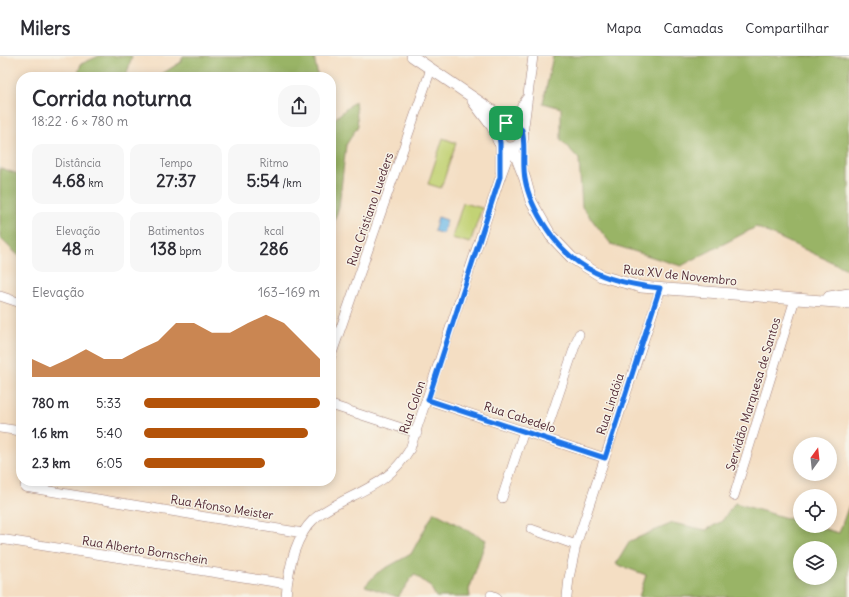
<!DOCTYPE html>
<html lang="pt">
<head>
<meta charset="utf-8">
<style>
  body { margin:0; font-family:Delius,sans-serif; background:#f7f7f7; color:#2b2b33; height:100vh; display:flex; flex-direction:column; font-size:15px; white-space:nowrap }
  * { box-sizing:border-box; margin:0 }
  p { font-size:13px; color:#7c7c81 }
  .icon { flex:none; width:22px; height:22px; fill:none; stroke:currentColor; stroke-width:2; stroke-linecap:round; stroke-linejoin:round }
  .map { position:relative; flex:1; overflow:hidden }
  .drawer { position:absolute; left:16px; top:16px; width:320px; height:414px; display:flex; flex-direction:column; background:#fff; border-radius:16px; box-shadow:0 2px 10px #0003 }
  .drawer>* { flex:none }
  .needle { width:26px; rotate:15deg }
  .fabs { position:absolute; left:793px; top:381px; display:grid; gap:8px }
  .fabs a { display:grid; place-items:center; width:44px; height:44px; border-radius:50%; background:#fff; box-shadow:0 2px 10px #0003; font-size:20px }
  .pin { position:absolute; display:grid; place-items:center; width:34px; height:34px; color:#fff; margin:-17px; border-radius:8px; box-shadow:0 2px 6px #0006 }
  .round { display:grid; place-items:center; flex:none; width:42px; height:42px; border-radius:16px; background:#f7f7f7 }
  .summary { display:flex; align-items:center; justify-content:space-between; height:68px; padding:0 16px }
  h1 { font-size:22px; font-weight:700; line-height:30px }
  .figures { display:grid; grid-template-columns:repeat(3,1fr); gap:6px; height:68px; padding:4px 16px }
  .figures div { display:grid; align-content:center; border-radius:10px; background:#f7f7f7; text-align:center }
  .figures b { font-size:17px; font-weight:700 }
  .figures small { font-size:11px; font-weight:400 }
  .figures p { font-size:11px }
  .chart { height:112px; padding:8px 16px }
  .chart p { display:flex; justify-content:space-between }
  .chart svg { width:100%; height:72px; margin-top:4px; fill:#b45309; opacity:.7 }
  ul { padding:0 16px; list-style:none; font-size:13px }
  li { display:grid; grid-template-columns:64px 48px 1fr; align-items:center; height:30px }
  li i { height:10px; border-radius:5px; background:#b45309 }
  header { display:flex; align-items:center; gap:24px; box-sizing:border-box; height:56px; padding:0 20px; background:#fff; border-bottom:1px solid #e1e1e2 }
  header strong { font-size:19px }
  nav { display:flex; gap:22px; margin-inline-start:auto; font-size:14px }
  .map>svg:first-child { display:block }
  .green { fill:#c2d275; stroke:#867850 }
  .forest { fill:#99b466; stroke:#726a48; fill-rule:evenodd }
  .water { fill:#6ebae8; stroke:#5c6c8a }
  .lines { fill:none; stroke-linecap:round; stroke-linejoin:round }
  .minor-casing { stroke:#9f7e77; stroke-width:10 }
  .major-casing { stroke:#9f7e77; stroke-width:12 }
  .minor { stroke:#fff; stroke-width:9 }
  .major { stroke:#fff; stroke-width:11 }
  .route-casing { stroke:#fff; stroke-width:8 }
  .route { stroke:#1a73e8; stroke-width:5 }
  .labels { text-anchor:middle; dominant-baseline:central; stroke-width:3; stroke-linejoin:round; paint-order:stroke }
  .street-label { font-size:12px; fill:#4a1f2b; stroke:#f7f3e8 }
</style>
</head>
<body>
<header>
<strong>Milers</strong>
<nav><a>Mapa</a><a>Camadas</a><a>Compartilhar</a></nav>
</header>
<div class="map">
<svg width="849" height="541" viewBox="0 0 849 541">
  <rect width="100%" height="100%" fill="#f7f3e8"/>
  <filter id="ink" filterUnits="userSpaceOnUse"><feTurbulence type="fractalNoise" baseFrequency=".025" numOctaves="2"/><feDisplacementMap in="SourceGraphic" scale="8" xChannelSelector="R" yChannelSelector="G"/><feConvolveMatrix kernelMatrix="1 2 1 2 8 2 1 2 1" color-interpolation-filters="sRGB"/></filter>
  <filter id="wash" filterUnits="userSpaceOnUse"><feTurbulence type="fractalNoise" baseFrequency=".012" numOctaves="4" result="noise"/><feDisplacementMap in="SourceGraphic" scale="16" xChannelSelector="R" yChannelSelector="G"/><feGaussianBlur stdDeviation="0.9" result="paint"/><feColorMatrix in="noise" values="0 0 0 0 0 0 0 0 0 0 0 0 0 0 0 0 0 1.4 0 .05"/><feComposite in="paint" operator="in"/></filter>
  <g filter="url(#wash)">
    <rect width="100%" height="100%" fill="#f4dec3"/>
    <!-- green -->
    <path class="green" d="M503 78a7 7 0 1 1 14 0a7 7 0 1 1-14 0Z
      M443 82 456 87 441 132 428 128Z
      M463 147 482 152 470 187 452 182Z"/>
    <!-- forest -->
    <path class="forest" d="M99 0H132L126 21H77L81 8Z
      M183 0H314L318 21H157L181 6Z
      M553 0H849V214L756 171 681 210 611 188 582 151 579 103 561 84V52L543 47Z
      M355 45 358 70 346 89 339 150 331 176V66Z
      M0 112 21 119V202L0 182Z
      M735 447 800 466V470H814L839 477 849 449V541H639L646 519 616 508 630 485 673 467 706 474 722 465ZM800 492H830V522H800Z
      M434 456 486 484 469 534 470 541H436L430 530 414 518 398 541 365 530 377 517 411 498Z"/>
    <!-- water -->
    <path class="water" d="M438 161 447 164 443 178 434 175Z"/>
  </g>
  <g filter="url(#ink)">
    <g class="lines">
      <defs>
        <path id="minor" d="M512 66 526 43
          M523 78 533 0
          M500 115V87
          M0 240 21 247
          M331 300 431 13
          M428 344 605 402
          M331 349 417 377
          M0 372 21 375
          M544 382 579 278
          M26 425 25 431 303 477
          M734 440 795 243
          M502 442 524 375
          M531 473 576 489
          M0 483 287 528
          M491 539 496 541
          M286 541C288 516 294 482 313 464 321 456 331 451 341 446 372 430 392 423 410 393L498 128 511 92
          M567 541 569 522 576 489 661 232"/>
        <path id="major" d="M412 0 509 66
          M473 45 492 70 498 82
          M497 79a13 13 0 1 1 26 0a13 13 0 1 1-26 0Z
          M513 92 525 123 531 145 551 180 572 202 601 220 641 231 849 247
          M829 241 849 238"/>
      </defs>
      <!-- minor casing -->
      <use href="#minor" class="minor-casing"/>
      <!-- major casing -->
      <use href="#major" class="major-casing"/>
      <!-- minor -->
      <use href="#minor" class="minor"/>
      <!-- major -->
      <use href="#major" class="major"/>
    </g>
  </g>
  <g class="lines" filter="url(#ink)">
    <defs>
      <path id="route" d="M506 67H514L522 74C526 90 522 107 525 123 528 141 537 158 547 173 575 216 612 227 660 232L605 402 428 344 500 121V87L498 75Z"/>
    </defs>
    <!-- route casing -->
    <use href="#route" class="route-casing"/>
    <!-- route -->
    <use href="#route" class="route"/>
  </g>
  <g class="labels">
    <!-- street labels -->
    <g class="street-label">
      <text transform="translate(370 153) rotate(-71)">Rua Cristiano Lueders</text>
      <text transform="translate(680 219) rotate(6)">Rua XV de Novembro</text>
      <text transform="translate(753 338) rotate(-73)">Servidão Marquesa de Santos</text>
      <text transform="translate(610 348) rotate(-72)">Rua Lindóia</text>
      <text transform="translate(412 351) rotate(-71)">Rua Colon</text>
      <text transform="translate(520 361) rotate(18)">Rua Cabedelo</text>
      <text transform="translate(222 451) rotate(9)">Rua Afonso Meister</text>
      <text transform="translate(145 494) rotate(9)">Rua Alberto Bornschein</text>
    </g>
  </g>
</svg>
<div class="fabs">
<a><svg class="needle" viewBox="-14 -14 28 28"><path d="M0-13l5 13h-10z" fill="#e53935"/><path d="M0 13l5-13h-10z" fill="#7c7c81"/></svg></a>
<a><svg class="icon" aria-label="locate" viewBox="0 0 24 24"><circle cx="12" cy="12" r="6"/><path d="M12 2v4M12 18v4M2 12h4M18 12h4"/></svg></a>
<a><svg class="icon" aria-label="layers" viewBox="0 0 24 24"><path d="M12 4l9 5-9 5-9-5zM3 14l9 5 9-5"/></svg></a>
</div>
<div class="pin" style="left:506px;top:67px;background:#1e9e55"><svg class="icon" aria-label="arrive" viewBox="0 0 24 24"><path d="M6 21V4h12l-3 4 3 4H6"/></svg></div>
<section class="drawer">
<div class="summary"><div><h1>Corrida noturna</h1><p>18:22 · 6 × 780 m</p></div><a class="round"><svg class="icon" aria-label="share" viewBox="0 0 24 24"><path d="M12 15V3M7 8l5-5 5 5M5 13v7h14v-7"/></svg></a></div>
<div class="figures">
<div><p>Distância</p><b>4.68<small> km</small></b></div>
<div><p>Tempo</p><b>27:37</b></div>
<div><p>Ritmo</p><b>5:54<small> /km</small></b></div>
</div>
<div class="figures">
<div><p>Elevação</p><b>48<small> m</small></b></div>
<div><p>Batimentos</p><b>138<small> bpm</small></b></div>
<div><p>kcal</p><b>286</b></div>
</div>
<div class="chart"><p><span>Elevação</span>163–169 m</p>
<svg viewBox="0 0 160 44" preserveAspectRatio="none"><path d="M0 44V33L10 38L20 33L30 27L40 33L50 33L60 27L70 22L80 11L90 11L100 17L110 17L120 11L130 6L140 11L150 22L160 33V44z"/></svg>
</div>
<ul>
<li><b>780 m</b>5:33<i style="width:100%"></i></li>
<li><b>1.6 km</b>5:40<i style="width:93%"></i></li>
<li><b>2.3 km</b>6:05<i style="width:69%"></i></li>
</ul>
</section>
</div>
</body>
</html>
